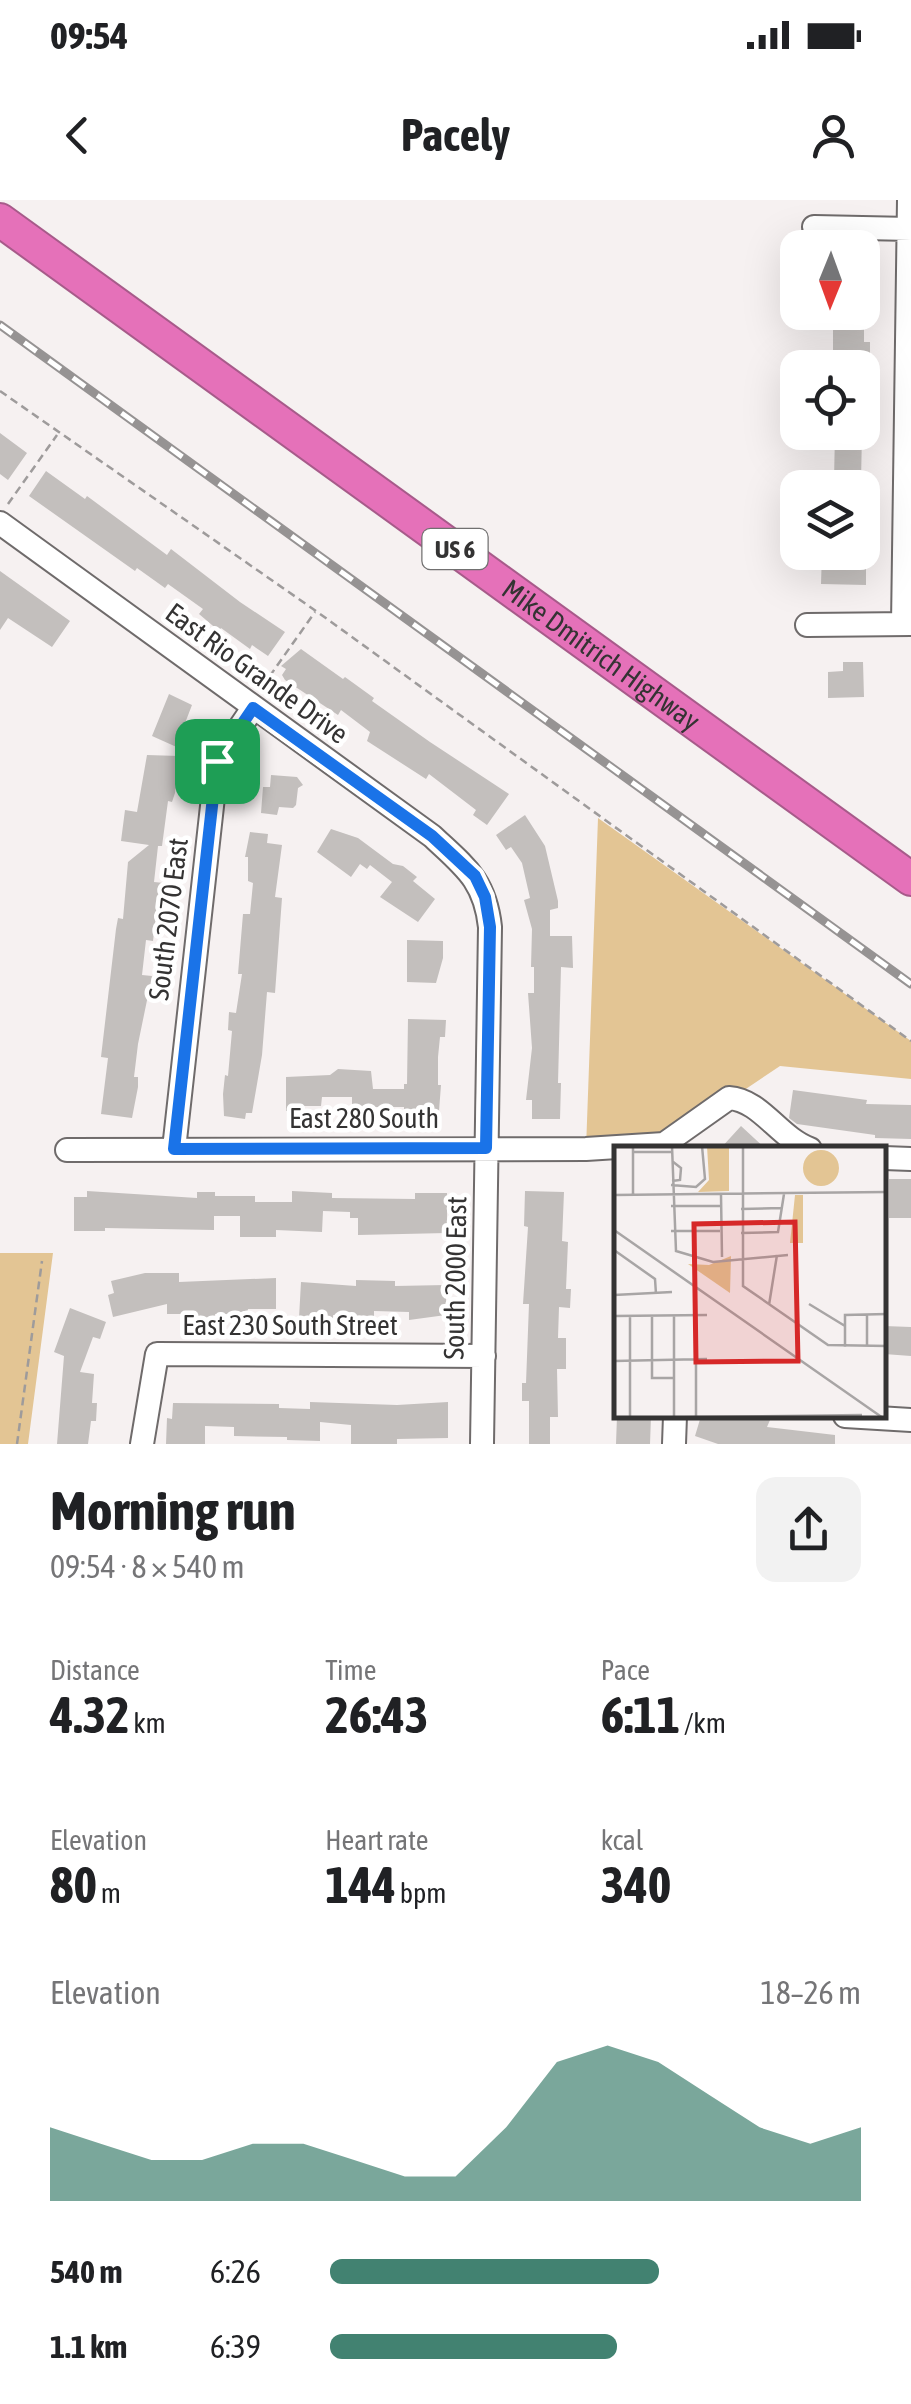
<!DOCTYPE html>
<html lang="en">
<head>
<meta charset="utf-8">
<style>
  body { margin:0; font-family:"Asap Condensed",sans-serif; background:#f2f2f2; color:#202124; height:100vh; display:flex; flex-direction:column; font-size:38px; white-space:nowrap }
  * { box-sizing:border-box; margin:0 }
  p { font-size:32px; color:#757577 }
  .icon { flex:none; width:55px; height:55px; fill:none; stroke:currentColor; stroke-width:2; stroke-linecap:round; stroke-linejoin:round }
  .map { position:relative; height:1244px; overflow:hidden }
  .drawer { display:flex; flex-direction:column; background:#fff; flex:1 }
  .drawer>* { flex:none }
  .needle { width:65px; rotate:181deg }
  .fabs { position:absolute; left:780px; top:30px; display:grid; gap:20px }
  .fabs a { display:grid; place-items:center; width:100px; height:100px; border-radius:20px; background:#fff; box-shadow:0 10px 40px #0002; font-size:50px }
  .pin { position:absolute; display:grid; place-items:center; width:85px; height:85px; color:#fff; margin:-42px; border-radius:20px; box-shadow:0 5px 15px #0006 }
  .round { display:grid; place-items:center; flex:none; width:105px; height:105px; border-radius:20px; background:#f2f2f2 }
  .head { display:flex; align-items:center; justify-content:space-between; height:170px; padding:0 50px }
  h1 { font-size:55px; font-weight:700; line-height:75px }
  .figures { display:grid; grid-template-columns:repeat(3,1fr); gap:15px; height:170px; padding:10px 50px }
  .figures div { display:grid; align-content:center }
  .figures b { font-size:50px; font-weight:700 }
  .figures small { font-size:28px; font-weight:400 }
  .figures p { font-size:28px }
  .chart { height:280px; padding:20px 50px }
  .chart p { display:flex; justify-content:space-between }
  .chart svg { width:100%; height:180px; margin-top:10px; fill:#428271; opacity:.7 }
  ul { padding:0 50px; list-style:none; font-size:32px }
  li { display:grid; grid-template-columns:160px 120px 1fr; align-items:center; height:75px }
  li i { height:25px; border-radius:12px; background:#428271 }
  .status { display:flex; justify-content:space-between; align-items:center; height:70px; padding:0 50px; background:#fff; direction:ltr }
  .status svg { height:28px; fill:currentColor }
  header { display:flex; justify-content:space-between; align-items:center; height:130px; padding:0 50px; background:#fff; font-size:45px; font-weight:700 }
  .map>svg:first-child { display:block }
  .green { fill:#e3c594 }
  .building { fill:#c3bfbd }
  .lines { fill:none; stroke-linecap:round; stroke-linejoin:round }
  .minor-casing { stroke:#6f6b6b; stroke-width:26 }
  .highway-casing { stroke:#a75b8a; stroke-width:36 }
  .path { stroke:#9e9b9b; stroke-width:2.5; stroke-dasharray:8 5; stroke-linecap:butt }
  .minor { stroke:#fff; stroke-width:22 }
  .highway { stroke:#e571b9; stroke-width:32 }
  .rail-casing { stroke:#969393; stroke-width:9 }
  .rail { stroke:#fff; stroke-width:5; stroke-dasharray:15; stroke-linecap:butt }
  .route-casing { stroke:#fff; stroke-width:20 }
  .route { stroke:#1a73e8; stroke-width:12 }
  .labels { text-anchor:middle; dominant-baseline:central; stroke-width:9; stroke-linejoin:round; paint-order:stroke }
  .shield { fill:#fff; stroke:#717070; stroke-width:2.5 }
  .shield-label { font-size:25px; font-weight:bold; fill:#343333 }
  .street-label { font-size:28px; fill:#343333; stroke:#fff }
  .inset-road { fill:none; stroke:#a8a5a5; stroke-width:2.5 }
  .view { fill:#d62828; fill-opacity:0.15; stroke:#d62828; stroke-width:5 }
  .inset-edge { fill:none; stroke:#343333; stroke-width:5 }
</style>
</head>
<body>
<div class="status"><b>09:54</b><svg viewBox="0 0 49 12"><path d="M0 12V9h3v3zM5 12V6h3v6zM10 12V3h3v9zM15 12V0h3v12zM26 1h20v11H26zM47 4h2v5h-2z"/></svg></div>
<header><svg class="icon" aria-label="back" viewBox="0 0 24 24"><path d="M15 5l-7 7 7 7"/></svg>Pacely<svg class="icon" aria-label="person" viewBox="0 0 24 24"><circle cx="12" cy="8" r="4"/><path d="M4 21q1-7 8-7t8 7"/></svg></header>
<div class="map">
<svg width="911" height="1244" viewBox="0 0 911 1244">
  <rect width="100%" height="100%" fill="#f6f1f1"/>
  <!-- green -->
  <path class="green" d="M598 618 911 841V879L780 866 664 944 586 949Z
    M0 1053H53L28 1244H0Z"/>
  <!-- building -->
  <path class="building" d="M833 122H851V128H864V142H870V167L833 162Z
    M835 232 862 233 861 281 834 280Z
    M0 233 27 253 8 280 0 274Z
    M46 271 85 299 87 296 167 355 171 349 240 402 285 432 268 456 252 445 250 449 221 428 219 431 199 414 203 409 168 384 165 388 137 368 135 371 29 296Z
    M822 352 866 356V385L821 384Z
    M0 371 70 421 52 447 8 418 0 430Z
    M301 449 343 479 345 477 374 498 372 501 430 542 509 594 487 625 473 615 476 610 429 574 426 579 367 541 370 532 341 510 338 515 285 480 282 475 286 469 281 466Z
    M843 462H863L864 497 828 498V472L843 471Z
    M169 494 192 505 182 531 188 533 181 549 152 536Z
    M147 555 179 556 175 593 172 602 168 601 162 646H158L154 682 164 683 162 700 159 709H157L153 741 146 740 142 775 152 776 138 844 134 877H138V887L132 918 101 914 108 858 101 857 116 729 118 718 123 719 128 662 149 645 121 641 125 610 137 612Z
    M271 575 297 577 303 585 298 588 296 605 293 608 279 607 277 615 261 613 263 587H270Z
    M525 615 545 646 558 701V708L550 710V736H572L573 768 561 767 558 883H561L560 919H532V900H526L532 848 528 793H534V767H531L532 729 524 700 530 698 522 663 511 647 506 650 496 635Z
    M331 629 358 638 393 664 403 666 417 677 413 681 435 699 418 722 380 697 392 682 370 665 367 669 360 664 351 677 317 652Z
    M250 632 268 634 267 643 282 645 275 697 282 698 275 793 267 792 262 855 252 913H246L245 919 224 916 223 894 225 875 228 876 232 831 228 830 229 812 236 813 242 774H238L243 714H250L253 683 248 681V657H245Z
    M407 740 443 741V758L436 783 407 782Z
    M408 819 446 820 445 837H440L438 857V885H441L439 911H430V916H404V907H352V897H322L321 906H302V911H286V877L330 875 338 869 371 871 373 889H404V884H407Z
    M793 890 867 900 866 904 911 905V939L875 938V935L797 924 789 918Z
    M741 926 766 949H720Z
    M889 979H911V1018H889Z
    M87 991 197 998V992H215V996H255V1002H292V991L332 993V998L415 999V993H447V1033L358 1035V1018H350V1012L323 1011 322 1032 276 1030V1037H240V1016H214V1030L105 1028V1031H74V997H87Z
    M525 991 564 992 562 1041 568 1042 566 1089H571L570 1108 559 1107 558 1138H566V1169H557L558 1217H550V1244H529V1201H522V1183H526L529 1104H523L528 1027 524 1026Z
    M145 1073H179V1082L276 1078V1109H248L247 1114H215V1118H188V1114H167V1104L113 1117 108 1095 114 1093 111 1081Z
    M356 1080 395 1081V1086L446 1085V1115L409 1120V1112L374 1111V1116L333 1115V1120L299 1118 301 1082 356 1086Z
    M70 1108 106 1122 100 1139 93 1137 80 1172 94 1174 92 1203H97L96 1221H91L88 1244H57L64 1156 54 1152Z
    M884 1126 911 1127V1156L884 1154Z
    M310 1202 397 1205 448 1202V1238L397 1239V1244H351V1225L320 1222V1241L287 1240V1237L234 1236V1227L205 1226V1244H166L167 1218 172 1219 173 1203 279 1204V1208L310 1209Z
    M617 1216H651L650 1244H616Z
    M701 1216H761L770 1220 767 1227 835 1235V1244H718L695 1236Z"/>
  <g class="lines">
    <defs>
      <path id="minor" d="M814 27 911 29
        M0 323 432 636C464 666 485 680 490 727L482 1244
        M903 424 909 0
        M807 425 911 424
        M174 949 217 561 253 508
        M67 950 586 949 664 944 729 898C761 900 779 938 810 949
        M884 958 911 959
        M845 1216 911 1220
        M142 1244 157 1154 484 1156
        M674 1244 675 1216"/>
      <g id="highway">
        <path id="s1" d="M0 20 911 679"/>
      </g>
    </defs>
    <!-- minor casing -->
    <use href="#minor" class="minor-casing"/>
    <!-- highway casing -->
    <use href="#highway" class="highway-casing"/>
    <!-- path -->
    <path class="path" d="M0 191 316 411 911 841
      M8 304 57 235
      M262 487 315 412
      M17 1244 42 1061"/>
    <!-- minor -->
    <use href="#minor" class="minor"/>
    <!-- highway -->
    <use href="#highway" class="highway"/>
    <defs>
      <path id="rail" d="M0 125 911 784"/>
    </defs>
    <!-- rail casing -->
    <use href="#rail" class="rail-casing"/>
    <!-- rail -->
    <use href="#rail" class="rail"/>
  </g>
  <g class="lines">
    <defs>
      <path id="route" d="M253 508 432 636 475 676 485 697 490 727 486 948 174 949 217 561Z"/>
    </defs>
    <!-- route casing -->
    <use href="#route" class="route-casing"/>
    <!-- route -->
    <use href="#route" class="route"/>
  </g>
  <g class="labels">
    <!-- shield labels -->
    <rect class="shield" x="422.5" y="329" width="65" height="40" rx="8"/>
    <g class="shield-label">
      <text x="455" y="349">US 6</text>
    </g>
    <!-- street labels -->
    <g class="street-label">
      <text stroke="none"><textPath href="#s1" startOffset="742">Mike Dmitrich Highway</textPath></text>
      <text transform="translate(257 473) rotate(36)">East Rio Grande Drive</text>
      <text transform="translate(168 719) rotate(-83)">South 2070 East</text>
      <text x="364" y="918">East 280 South</text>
      <text transform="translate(455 1078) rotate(-89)">South 2000 East</text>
      <text x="290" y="1125">East 230 South Street</text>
    </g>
  </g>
  <!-- overview -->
  <g transform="translate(614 946)">
    <rect width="272" height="272" fill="#f6f1f1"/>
    <path d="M93 0H115V45L84 46 95 34ZM189 22a18 18 0 1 1 36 0a18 18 0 1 1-36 0ZM181 49H189V97H176ZM117 110 116 147 74 118 95 119Z" fill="#e3c594"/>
    <path class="inset-road" d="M58 0 62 105 99 116 174 109M129 0V140L214 199 273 200M19 6H58M58 35 66 34 67 22 58 15M57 39 82 41 91 33 88 0M0 49 273 46M19 49V0M107 49 108 111M57 60H107M127 63 167 62M0 84 269 272M57 85H106M127 87 164 86 170 48M0 104 41 133 42 148M0 149 58 146M195 158 231 180M155 159 163 109M253 168V201M82 169V270M0 170 93 169M16 170V272M38 170V232H60M231 201V169L273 168M0 215 93 213M60 271V169M8 272 248 269"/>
    <path class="view" d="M181 76 184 215 82 216 80 78Z"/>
    <rect width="272" height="272" class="inset-edge"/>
  </g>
</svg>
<div class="fabs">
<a><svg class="needle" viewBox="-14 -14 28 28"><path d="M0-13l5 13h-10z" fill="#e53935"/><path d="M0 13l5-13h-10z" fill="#757577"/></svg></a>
<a><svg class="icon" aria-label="locate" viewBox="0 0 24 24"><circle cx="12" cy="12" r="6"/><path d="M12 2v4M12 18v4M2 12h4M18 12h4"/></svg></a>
<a><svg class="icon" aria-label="layers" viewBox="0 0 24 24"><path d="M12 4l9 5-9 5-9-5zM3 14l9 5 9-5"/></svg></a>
</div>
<div class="pin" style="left:217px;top:561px;background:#1e9e55"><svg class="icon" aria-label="arrive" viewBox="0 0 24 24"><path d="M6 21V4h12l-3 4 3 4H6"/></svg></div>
</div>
<section class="drawer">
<div class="head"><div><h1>Morning run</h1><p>09:54 · 8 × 540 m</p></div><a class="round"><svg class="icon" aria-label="share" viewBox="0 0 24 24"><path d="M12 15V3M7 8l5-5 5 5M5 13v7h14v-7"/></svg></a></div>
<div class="figures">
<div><p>Distance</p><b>4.32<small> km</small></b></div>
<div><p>Time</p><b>26:43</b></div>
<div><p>Pace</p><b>6:11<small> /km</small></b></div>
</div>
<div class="figures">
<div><p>Elevation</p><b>80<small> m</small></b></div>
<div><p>Heart rate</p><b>144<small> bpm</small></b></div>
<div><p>kcal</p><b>340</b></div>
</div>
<div class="chart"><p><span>Elevation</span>18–26 m</p>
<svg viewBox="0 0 160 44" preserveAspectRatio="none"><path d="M0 44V26L10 30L20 34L30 34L40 30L50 30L60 34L70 38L80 38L90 26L100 10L110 6L120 10L130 18L140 26L150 30L160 26V44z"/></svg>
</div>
<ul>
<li><b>540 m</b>6:26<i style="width:62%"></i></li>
<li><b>1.1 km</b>6:39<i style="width:54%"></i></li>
</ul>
</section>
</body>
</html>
